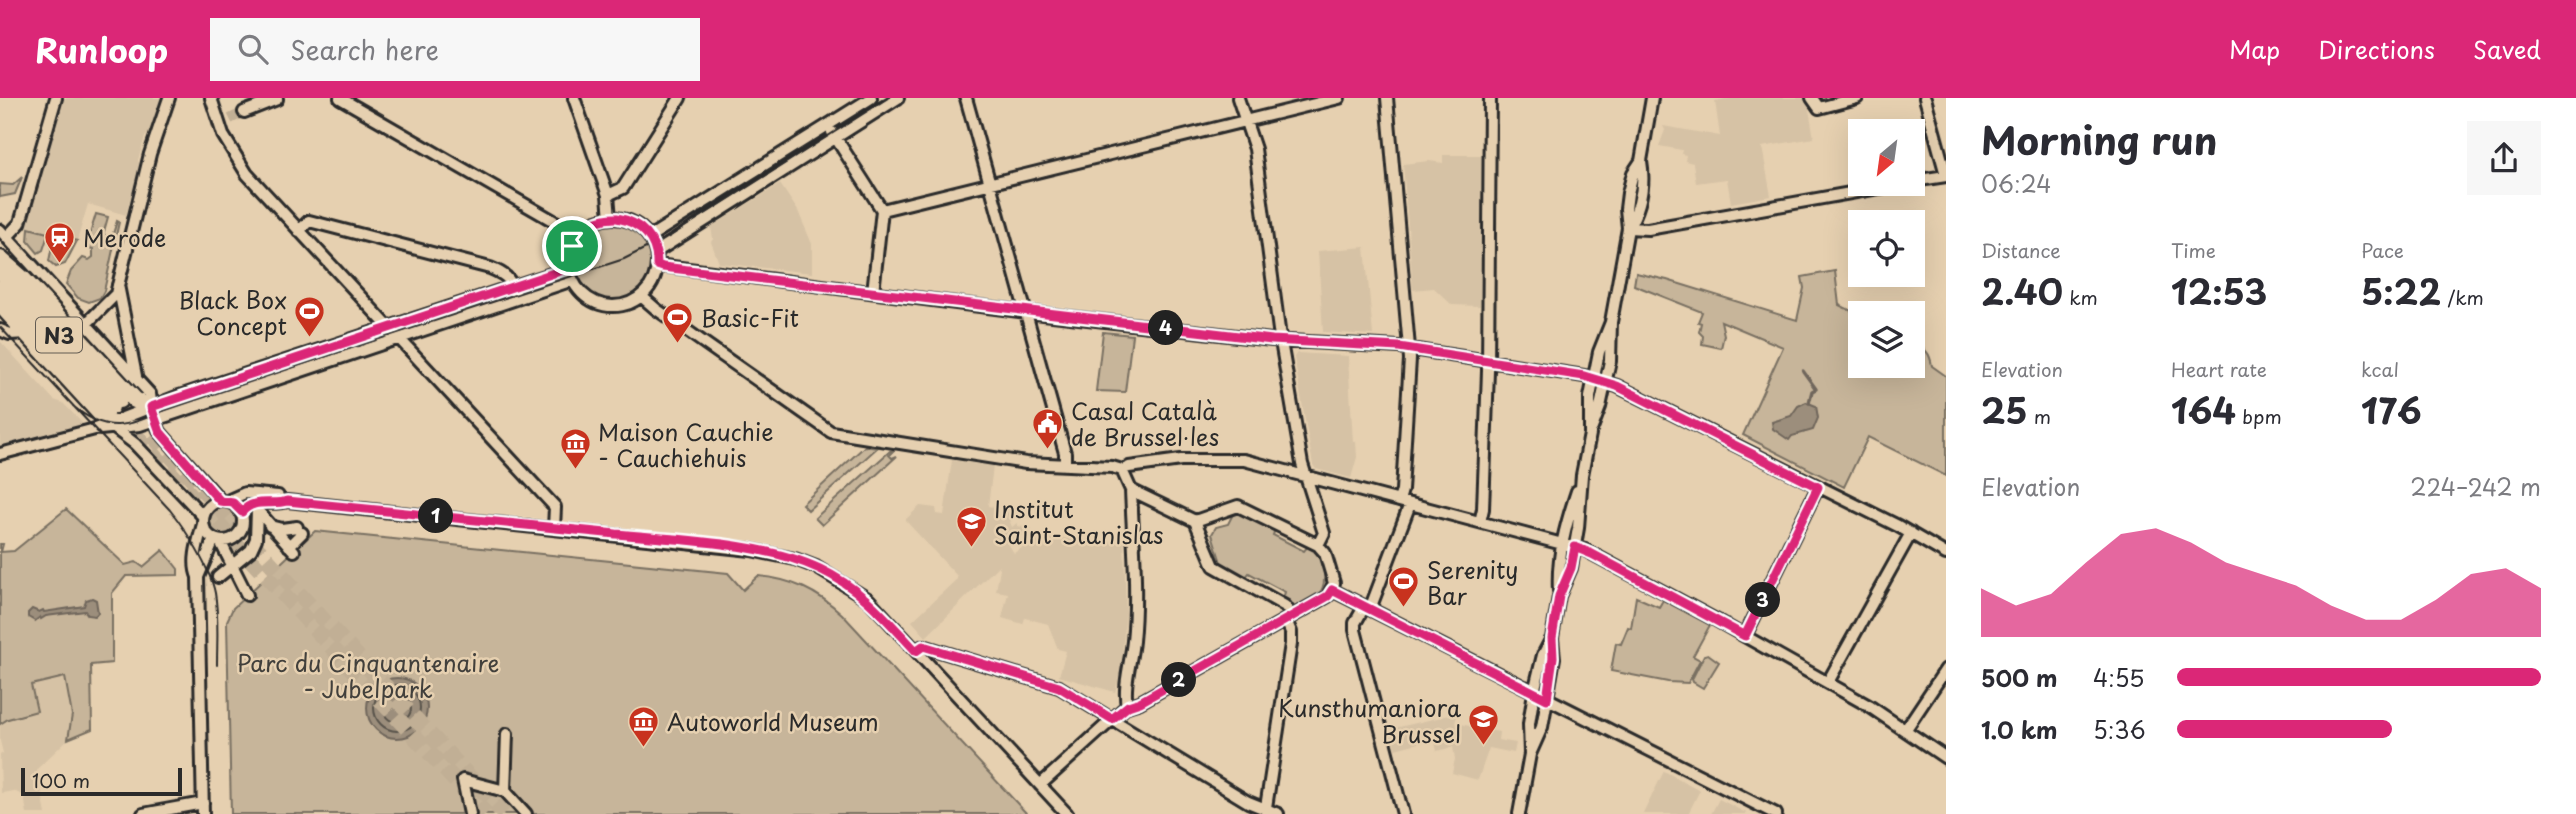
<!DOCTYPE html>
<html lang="en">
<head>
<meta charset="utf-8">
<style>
  body { margin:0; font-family:"Playpen Sans",sans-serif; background:#f7f7f7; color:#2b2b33; height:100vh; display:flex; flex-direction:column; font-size:26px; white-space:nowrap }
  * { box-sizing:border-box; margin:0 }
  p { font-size:23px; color:#7c7c81 }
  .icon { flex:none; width:38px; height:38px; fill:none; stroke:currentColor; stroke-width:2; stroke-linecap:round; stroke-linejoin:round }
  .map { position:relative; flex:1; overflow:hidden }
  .side { display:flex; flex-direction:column; background:#fff; width:630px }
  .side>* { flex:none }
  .needle { width:46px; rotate:209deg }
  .fabs { position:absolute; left:1848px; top:21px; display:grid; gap:14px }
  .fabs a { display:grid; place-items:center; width:77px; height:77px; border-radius:0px; background:#fff; box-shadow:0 7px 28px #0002; font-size:35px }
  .scale { position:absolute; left:21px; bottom:18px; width:161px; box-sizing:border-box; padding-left:7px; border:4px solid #2b2b2b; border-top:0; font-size:19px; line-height:24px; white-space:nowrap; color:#2b2b2b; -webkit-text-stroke:5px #e6d0b0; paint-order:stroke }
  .pin { position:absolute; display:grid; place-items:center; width:60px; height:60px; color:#fff; margin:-30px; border:4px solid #fff; border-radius:50%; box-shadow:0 2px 7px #0007 }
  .km { position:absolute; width:35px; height:35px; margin:-18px; border-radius:50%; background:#222; color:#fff; font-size:19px; line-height:35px; text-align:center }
  .round { display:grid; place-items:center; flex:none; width:74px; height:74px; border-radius:0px; background:#f7f7f7 }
  .overview { display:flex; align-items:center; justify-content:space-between; height:119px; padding:0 35px }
  h1 { font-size:38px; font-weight:700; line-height:52px }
  .stats { display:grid; grid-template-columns:repeat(3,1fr); gap:10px; height:119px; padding:7px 35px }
  .stats div { display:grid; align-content:center }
  .stats b { font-size:35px; font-weight:700 }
  .stats small { font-size:19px; font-weight:400 }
  .stats p { font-size:19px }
  .chart { height:196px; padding:14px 35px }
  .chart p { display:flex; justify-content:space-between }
  .chart svg { width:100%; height:126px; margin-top:7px; fill:#db2777; opacity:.7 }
  ul { padding:0 35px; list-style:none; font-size:23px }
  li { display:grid; grid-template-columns:112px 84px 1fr; align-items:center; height:52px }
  li i { height:18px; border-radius:9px; background:#db2777 }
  header { display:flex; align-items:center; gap:42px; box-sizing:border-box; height:98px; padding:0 35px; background:#db2777; color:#fff }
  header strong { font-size:33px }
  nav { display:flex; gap:38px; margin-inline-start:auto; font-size:24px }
  .search { width:490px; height:63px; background:#f7f7f7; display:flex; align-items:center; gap:18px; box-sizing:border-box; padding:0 24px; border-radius:0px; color:#7c7c81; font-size:26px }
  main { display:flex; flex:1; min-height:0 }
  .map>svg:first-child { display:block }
  .built { fill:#d6c2a5 }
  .green { fill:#c7b59a; stroke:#797062; stroke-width:2 }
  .water { fill:#9c8e7b; stroke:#6f665b; stroke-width:2 }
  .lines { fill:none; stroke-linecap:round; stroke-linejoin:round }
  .shore { stroke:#58534b; stroke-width:2 }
  .stream { stroke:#6f665b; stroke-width:3.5 }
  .minor-tunnel { stroke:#c1af95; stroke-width:10; stroke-dasharray:10 5; stroke-linecap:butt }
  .highway-tunnel { stroke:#c1af95; stroke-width:16; stroke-dasharray:16 8; stroke-linecap:butt }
  .minor-casing { stroke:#2b2b2b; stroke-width:16 }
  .highway-casing { stroke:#2b2b2b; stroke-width:21 }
  .minor { stroke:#e6d0b0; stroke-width:10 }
  .highway { stroke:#e6d0b0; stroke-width:16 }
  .tram { stroke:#2b2b2b; stroke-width:2 }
  .route-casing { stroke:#fff; stroke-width:14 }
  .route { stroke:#db2777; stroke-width:9 }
  .labels { text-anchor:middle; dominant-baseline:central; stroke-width:5; stroke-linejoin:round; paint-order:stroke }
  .shield { fill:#e6d0b0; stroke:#635c53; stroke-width:2 }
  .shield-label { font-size:21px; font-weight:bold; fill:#2b2b2b }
  .poi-label { font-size:23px; fill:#2b2b2b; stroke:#e6d0b0; text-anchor:start }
  .park-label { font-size:23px; fill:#42403c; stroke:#e6d0b0 }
</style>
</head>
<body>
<header>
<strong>Runloop</strong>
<div class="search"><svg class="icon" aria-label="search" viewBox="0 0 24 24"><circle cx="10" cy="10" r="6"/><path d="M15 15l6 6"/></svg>Search here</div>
<nav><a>Map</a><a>Directions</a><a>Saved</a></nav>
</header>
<main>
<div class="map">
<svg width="1946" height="716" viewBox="0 0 1946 716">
  <rect width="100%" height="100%" fill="#e6d0b0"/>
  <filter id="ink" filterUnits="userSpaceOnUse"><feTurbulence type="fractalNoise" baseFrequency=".0143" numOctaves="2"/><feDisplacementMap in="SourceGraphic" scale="14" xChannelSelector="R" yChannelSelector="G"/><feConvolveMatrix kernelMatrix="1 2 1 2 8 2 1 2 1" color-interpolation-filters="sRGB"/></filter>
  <g filter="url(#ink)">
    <!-- built -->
    <path class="built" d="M62 0H161L149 35 145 39 138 62 140 68 126 117 88 106 77 143 25 128Z
      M1731 0H1807L1814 40 1762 49 1771 98 1731 105 1727 81 1696 85 1693 65 1685 63 1686 57 1681 56 1682 52 1659 48 1665 32 1663 28 1720 38 1715 3Z
      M1443 57H1483L1480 208 1452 207 1434 190 1413 192 1403 66 1429 63 1443 65Z
      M780 86 798 113 812 146V175L719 165 711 144 713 141 711 129Z
      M1365 149 1373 237 1323 234 1318 153Z
      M0 243 54 302 63 305 84 327V330L0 348Z
      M1297 255 1348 258 1353 344H1356L1357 359 1351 380 1316 371 1313 367 1294 259Z
      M952 362 993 368 988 408 1018 413 1017 417 1010 424 1012 429 1017 425 1018 428 1032 431 1009 447 1014 455 1042 437 1092 444 1124 443 1126 514 1121 572 1115 594 1059 578 1066 553 1058 551 1048 526 1025 520 1023 526 1002 520 1008 495 996 493 1000 470 998 468 926 539 912 523 957 481V478L905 422 920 408 936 410 937 416 944 417Z
      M65 579 72 617 68 641 37 671 46 716H27L24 698 14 693 1 695 0 657 3 655 0 643V626L8 621 37 613 30 587Z
      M1454 616 1457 617 1455 625 1499 634 1498 642 1516 645 1514 655 1489 650 1478 682 1452 675 1455 661 1453 649 1437 653 1434 641 1395 651 1391 631Z
      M1664 673 1700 692 1688 716H1643Z
      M1719 701 1742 713 1749 716H1711Z"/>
    <!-- green -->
    <path class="green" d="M22 79 15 96 0 99V86L13 87Z
      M96 116 108 119 103 137 112 139 117 123 119 124 104 193 100 200 89 204 78 200 66 186 71 173 83 160 89 162 93 159V151L86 149Z
      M574 164a39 39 0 1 1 78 0a39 39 0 1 1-78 0Z
      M29 130 77 143 65 166 56 169 49 163 54 138 48 137 43 152 38 155 28 143Z
      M1835 173 1839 207 1860 217V268H1913V247C1926 250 1930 255 1932 268L1946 278V378L1868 339 1844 389 1743 337 1783 249 1721 223 1724 237 1721 250 1702 246 1703 238 1699 234 1701 225 1698 224 1702 214 1634 187 1636 175 1667 182 1797 222 1804 190 1802 179Z
      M1103 234 1132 237 1125 294 1096 293Z
      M865 348 877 350 808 412 802 406Z
      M890 353H893L889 357 892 360 897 358 822 427 815 420Z
      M210 423a13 13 0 1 1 26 0a13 13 0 1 1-26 0Z
      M66 411 125 467 136 464 143 469 163 452 178 471V477L126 478 112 495V565L91 567 92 631 68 641 72 617 65 579 31 587 37 613 8 621 0 626V446H3L1 454 14 453Z
      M1235 412 1275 431 1273 437 1304 453 1308 448 1320 453C1328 483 1328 501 1293 511L1283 501 1285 494 1249 475 1245 480 1223 471 1212 436 1216 429 1228 426Z
      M315 433 728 475 743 492 758 478C792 481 817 493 842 516L1027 716H231L227 523 233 510Z
      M1636 499 1659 509 1663 502 1710 527 1693 558 1700 562 1688 585 1668 584 1611 573 1616 545 1621 546 1628 529 1631 530Z
      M1708 556 1719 564 1703 590 1693 584 1692 581 1704 557Z"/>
    <!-- water -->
    <path class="water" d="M1806 304 1816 308 1818 320 1813 332 1792 338 1789 342 1773 331 1772 324 1791 318 1798 308Z
      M92 500 96 502 98 515 95 518 88 517 85 513 46 518 41 521 40 519 35 523 28 519V515L32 511 39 514 43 512 44 514 84 508 86 502Z
      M367 610a30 30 0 1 1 60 0a30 30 0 1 1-60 0Z"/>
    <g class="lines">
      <!-- shore -->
      <path class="shore" d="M374 610a23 23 0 1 1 46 0a23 23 0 1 1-46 0Z
        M383 610a14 14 0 1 1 28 0a14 14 0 1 1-28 0Z"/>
      <!-- stream -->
      <path class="stream" d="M1803 273 1816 291 1812 293 1809 305"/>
      <!-- minor-tunnel -->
      <path class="minor-tunnel" d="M230 21 244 14"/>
      <!-- highway-tunnel -->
      <path class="highway-tunnel" d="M119 302 504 716
        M119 319 486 716"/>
      <defs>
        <path id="minor" d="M211 0 223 37 247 76 555 409 554 430
          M340 0 578 137
          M574 0 608 97 610 120
          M966 0 1065 355V367
          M1238 0 1255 51 1279 232 1302 366 1324 435 1318 447
          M1387 0 1410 261 1402 392 1399 403
          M1812 0 1819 10 1857 0
          M1925 0 1946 77
          M244 14 277 1
          M832 34 882 112 873 194
          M1913 83 1946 78
          M608 97 623 90 680 0
          M882 112 1339 0
          M569 164a44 44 0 1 1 88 0a44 44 0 1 1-88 0Z
          M1628 130 1648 131 1901 86
          M1628 130C1641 109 1645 87 1641 63
          M0 132 150 296 153 318 160 334 221 403
          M299 133 309 123 490 170C505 176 510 180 515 195
          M7 139 20 125 56 0
          M649 139 871 0
          M656 154 898 0
          M657 167 1035 215 1272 242 1399 249 1584 278 1617 288 1898 428 1946 456
          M118 187 136 278
          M641 198 656 211 831 334 1026 365 1112 369 1122 372 1129 369 1181 362H1244L1585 452 1716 522 1869 608 1946 660
          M86 226 116 196 150 56 169 0
          M0 232 10 236 26 235
          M113 329 135 346 203 418
          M1592 330 1600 309 1610 263 1611 224 1628 130 1626 111 1628 95 1633 75 1641 63 1652 0
          M100 331 140 327 573 182
          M0 356 95 331 179 298 569 170
          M1122 372 1131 392 1195 423
          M203 423a20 20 0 1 1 40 0a20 20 0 1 1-40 0Z
          M227 403 245 395 278 398
          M257 412 294 453
          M242 414C254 399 271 408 287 403L751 452 795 461 816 469 868 501 1067 716
          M1195 423 1214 468 1285 508 1292 518
          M1480 424 1483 411 1488 273 1490 0
          M270 428 282 431 297 429
          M220 443 247 497
          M289 448 302 435
          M198 479 214 441
          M218 479 251 452 256 441 257 412
          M1332 492 1776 716
          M1559 493C1557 457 1566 426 1577 393
          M1364 509 1355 525V532L1403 716
          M1370 511 1410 406
          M1745 538 1818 389
          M916 553 923 548 1059 589 1248 704 1278 716
          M1828 584 1911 435
          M1127 608C1123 587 1131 564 1133 543 1138 493 1133 442 1131 392
          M1906 631 1946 571
          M507 636 505 693 526 716
          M1530 656 1529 626 1534 594 1543 557 1552 540 1559 498 1571 470 1578 430 1582 377 1590 336V299L1599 254 1611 224
          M1040 687 1127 608 1140 604 1328 498 1334 485 1325 455 1318 447 1238 408 1195 423
          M143 716 203 705
          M203 716 198 479C191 463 199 441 203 426
          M470 716 463 682 505 693
          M1265 716 1291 546V534L1286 522
          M1519 716 1530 656 1542 629 1547 601 1554 560 1552 540"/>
        <path id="highway" d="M0 161 23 181 135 302 151 309
          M0 172 119 302
          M0 190 111 309
          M0 206 109 325"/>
      </defs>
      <!-- minor casing -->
      <use href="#minor" class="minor-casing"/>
      <!-- highway casing -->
      <use href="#highway" class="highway-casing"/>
      <!-- minor -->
      <use href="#minor" class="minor"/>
      <!-- highway -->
      <use href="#highway" class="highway"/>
      <!-- tram -->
      <path class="tram" d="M0 229 170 412C186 432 210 470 215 495 219 518 217 544 217 567
        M73 308C114 343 137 322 180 306L624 161 672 137 888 0"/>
    </g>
  </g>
  <g class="lines" filter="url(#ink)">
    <defs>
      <path id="route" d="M617 120C641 124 658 142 657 167L663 169 1272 242 1399 249 1584 278 1617 288 1818 389 1745 538 1592 456 1575 449 1571 470 1559 498 1552 540 1553 559 1547 601 1332 492 1328 498 1140 604 1128 608 1112 621 1059 589 923 548 916 553C885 520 862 491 820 471 763 444 678 442 616 436 506 425 396 414 287 403 271 408 254 399 242 414L233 405 220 403 160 334 151 309 569 170C567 141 588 119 617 120Z"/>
    </defs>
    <!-- route casing -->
    <use href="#route" class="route-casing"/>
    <!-- route -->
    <use href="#route" class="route"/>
  </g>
  <!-- icons -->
  <defs>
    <symbol id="station-pin" viewBox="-11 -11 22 30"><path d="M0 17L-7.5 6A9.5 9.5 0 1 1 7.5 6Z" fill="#c8321e" stroke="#e6d0b0"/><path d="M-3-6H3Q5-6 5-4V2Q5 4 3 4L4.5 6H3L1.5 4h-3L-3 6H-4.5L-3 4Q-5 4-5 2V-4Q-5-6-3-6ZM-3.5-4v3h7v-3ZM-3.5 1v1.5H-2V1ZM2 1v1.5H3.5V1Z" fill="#fff"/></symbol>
    <symbol id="stadium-pin" viewBox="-11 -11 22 30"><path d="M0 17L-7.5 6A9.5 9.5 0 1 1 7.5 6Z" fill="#c8321e" stroke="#e6d0b0"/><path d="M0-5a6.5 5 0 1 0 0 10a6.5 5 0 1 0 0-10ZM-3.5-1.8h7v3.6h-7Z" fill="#fff"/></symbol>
    <symbol id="civic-pin" viewBox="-11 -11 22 30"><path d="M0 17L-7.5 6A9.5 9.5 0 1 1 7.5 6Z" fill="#c8321e" stroke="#e6d0b0"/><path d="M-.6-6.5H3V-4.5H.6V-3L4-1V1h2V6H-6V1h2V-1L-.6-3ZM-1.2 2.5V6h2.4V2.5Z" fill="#fff"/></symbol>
    <symbol id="museum-pin" viewBox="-11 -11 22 30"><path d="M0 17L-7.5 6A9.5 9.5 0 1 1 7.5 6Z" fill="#c8321e" stroke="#e6d0b0"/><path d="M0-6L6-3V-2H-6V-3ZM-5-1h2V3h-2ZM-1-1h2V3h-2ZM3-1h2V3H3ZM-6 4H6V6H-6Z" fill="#fff"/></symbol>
    <symbol id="school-pin" viewBox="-11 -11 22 30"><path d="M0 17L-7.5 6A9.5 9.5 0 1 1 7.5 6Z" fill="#c8321e" stroke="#e6d0b0"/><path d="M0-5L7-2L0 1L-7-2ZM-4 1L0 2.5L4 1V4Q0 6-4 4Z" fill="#fff"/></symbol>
  </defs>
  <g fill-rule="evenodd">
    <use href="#station-pin" x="42" y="122" width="35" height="47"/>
    <use href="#stadium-pin" x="292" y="196" width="35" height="47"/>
    <use href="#stadium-pin" x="660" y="202" width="35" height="47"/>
    <use href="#civic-pin" x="1030" y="308" width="35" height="47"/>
    <use href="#museum-pin" x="558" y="328" width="35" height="47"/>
    <use href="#school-pin" x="954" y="406" width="35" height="47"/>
    <use href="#stadium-pin" x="1386" y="466" width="35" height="47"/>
    <use href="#school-pin" x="1466" y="604" width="35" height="47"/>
    <use href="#museum-pin" x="626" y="606" width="35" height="47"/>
  </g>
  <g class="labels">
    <!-- shield labels -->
    <rect class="shield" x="36" y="219.5" width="46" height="35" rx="5"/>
    <g class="shield-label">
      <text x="59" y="237">N3</text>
    </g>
    <!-- poi labels -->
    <g class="poi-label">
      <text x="83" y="139">Merode</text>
      <text x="287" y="201" text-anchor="end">Black Box<tspan x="287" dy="26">Concept</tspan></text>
      <text x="701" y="219">Basic-Fit</text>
      <text x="1071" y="312">Casal Català<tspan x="1071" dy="26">de Brussel·les</tspan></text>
      <text x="598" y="333">Maison Cauchie<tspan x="598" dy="26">- Cauchiehuis</tspan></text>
      <text x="994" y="410">Institut<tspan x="994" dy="26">Saint-Stanislas</tspan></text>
      <text x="1427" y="471">Serenity<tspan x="1427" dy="26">Bar</tspan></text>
      <text x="1461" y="609" text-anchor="end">Kunsthumaniora<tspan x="1461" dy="26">Brussel</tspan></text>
      <text x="667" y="623">Autoworld Museum</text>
    </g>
    <!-- park labels -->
    <g class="park-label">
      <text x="368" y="564">Parc du Cinquantenaire<tspan x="368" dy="26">- Jubelpark</tspan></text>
    </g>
  </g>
</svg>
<div class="fabs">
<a><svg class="needle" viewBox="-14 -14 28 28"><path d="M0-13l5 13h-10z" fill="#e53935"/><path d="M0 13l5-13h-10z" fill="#7c7c81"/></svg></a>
<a><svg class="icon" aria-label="locate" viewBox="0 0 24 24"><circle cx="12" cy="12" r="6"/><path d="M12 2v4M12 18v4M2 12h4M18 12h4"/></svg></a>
<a><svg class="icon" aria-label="layers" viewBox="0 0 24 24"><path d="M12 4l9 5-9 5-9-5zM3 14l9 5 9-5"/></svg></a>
</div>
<div class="scale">100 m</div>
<div class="pin" style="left:572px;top:148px;background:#1e9e55"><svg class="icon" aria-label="arrive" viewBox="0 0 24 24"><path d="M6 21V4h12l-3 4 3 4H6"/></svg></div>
<b class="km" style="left:436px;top:418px">1</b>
<b class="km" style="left:1179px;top:582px">2</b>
<b class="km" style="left:1763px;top:502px">3</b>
<b class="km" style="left:1166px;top:230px">4</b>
</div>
<section class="side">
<div class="overview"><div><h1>Morning run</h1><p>06:24</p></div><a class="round"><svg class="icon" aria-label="share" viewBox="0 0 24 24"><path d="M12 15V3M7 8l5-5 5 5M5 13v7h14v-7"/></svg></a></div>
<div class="stats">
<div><p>Distance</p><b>2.40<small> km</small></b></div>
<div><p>Time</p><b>12:53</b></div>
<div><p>Pace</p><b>5:22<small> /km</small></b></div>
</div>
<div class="stats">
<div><p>Elevation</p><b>25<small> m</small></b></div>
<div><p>Heart rate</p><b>164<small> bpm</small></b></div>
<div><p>kcal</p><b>176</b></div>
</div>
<div class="chart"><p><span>Elevation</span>224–242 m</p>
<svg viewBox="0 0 160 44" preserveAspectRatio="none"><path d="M0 44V27L10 33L20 29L30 18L40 8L50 6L60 11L70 18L80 22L90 26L100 33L110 38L120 38L130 31L140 22L150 20L160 27V44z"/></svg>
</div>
<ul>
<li><b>500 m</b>4:55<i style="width:100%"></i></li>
<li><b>1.0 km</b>5:36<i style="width:59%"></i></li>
</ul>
</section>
</main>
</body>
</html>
